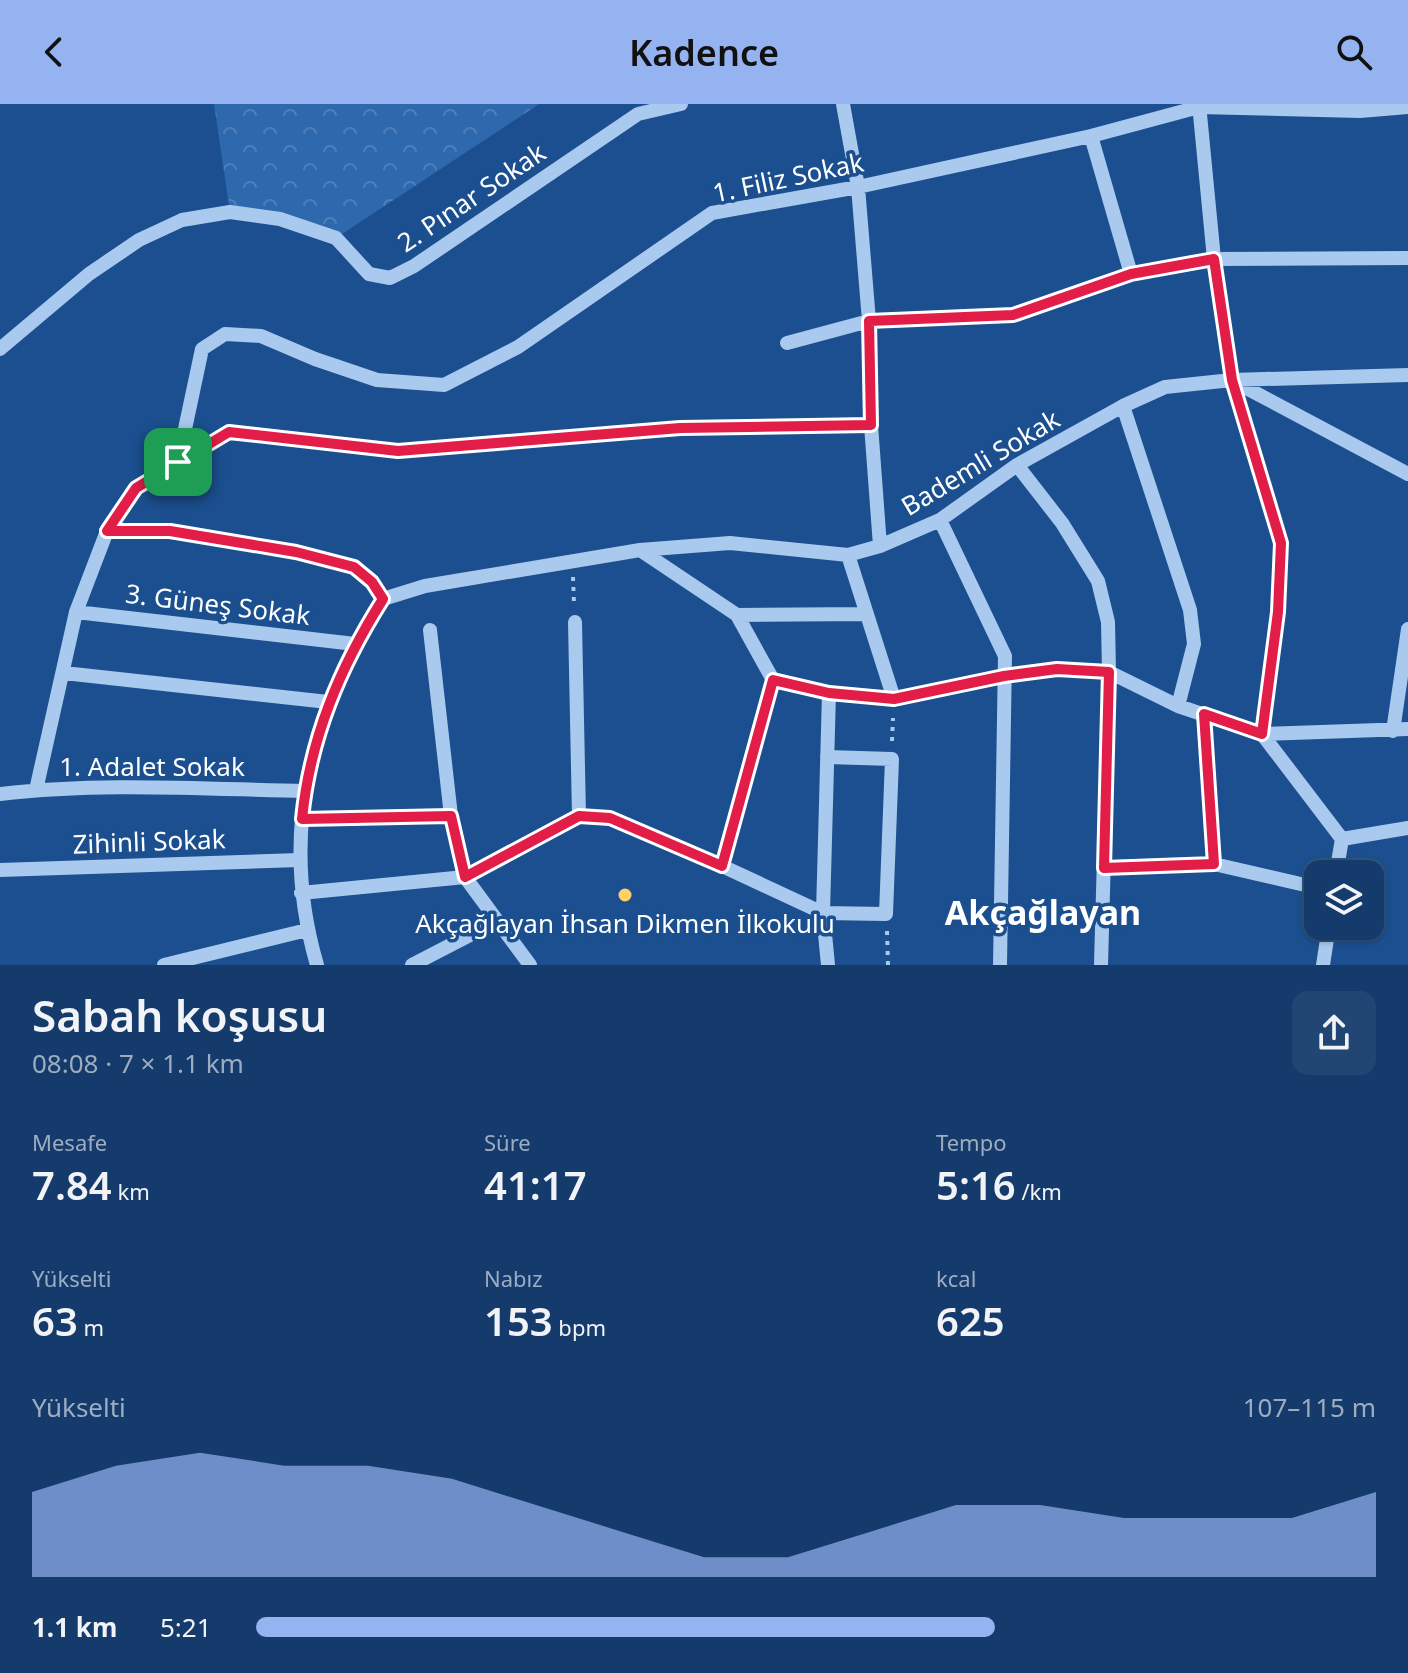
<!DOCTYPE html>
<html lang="tr">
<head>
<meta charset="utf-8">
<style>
  body { margin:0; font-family:"Noto Sans",sans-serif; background:#214673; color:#f1f3f6; height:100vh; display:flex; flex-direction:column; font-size:30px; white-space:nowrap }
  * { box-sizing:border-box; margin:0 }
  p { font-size:26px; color:#9dadc1 }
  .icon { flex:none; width:44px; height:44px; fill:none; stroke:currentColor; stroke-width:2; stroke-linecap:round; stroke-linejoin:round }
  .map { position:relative; height:861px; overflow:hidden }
  .sheet { display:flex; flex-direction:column; background:#143b6b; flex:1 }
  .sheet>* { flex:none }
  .fabs { position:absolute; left:1304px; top:756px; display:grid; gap:16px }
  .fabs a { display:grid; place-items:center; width:80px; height:80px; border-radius:16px; background:#143b6b; box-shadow:0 2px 6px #0004,0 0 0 2px #33557e; font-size:40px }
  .pin { position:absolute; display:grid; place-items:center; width:68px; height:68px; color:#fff; margin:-34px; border-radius:16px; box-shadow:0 4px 12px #0006 }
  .round { display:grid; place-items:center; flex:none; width:84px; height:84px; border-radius:16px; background:#214673 }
  .summary { display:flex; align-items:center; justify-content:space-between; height:136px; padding:0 32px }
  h1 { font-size:44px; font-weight:600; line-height:60px }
  .stats { display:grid; grid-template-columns:repeat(3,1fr); gap:12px; height:136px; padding:8px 32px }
  .stats div { display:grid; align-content:center }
  .stats b { font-size:40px; font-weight:600 }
  .stats small { font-size:22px; font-weight:400 }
  .stats p { font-size:22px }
  .chart { height:224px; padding:16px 32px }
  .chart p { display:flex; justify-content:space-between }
  .chart svg { width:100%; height:144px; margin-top:8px; fill:#95b2f1; opacity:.7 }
  ul { padding:0 32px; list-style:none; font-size:26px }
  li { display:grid; grid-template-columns:128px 96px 1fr; align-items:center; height:60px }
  li i { height:20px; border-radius:10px; background:#95b2f1 }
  header { display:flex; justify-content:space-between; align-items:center; height:104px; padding:0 32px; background:#95b2f1; color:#111; font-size:36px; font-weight:600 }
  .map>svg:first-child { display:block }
  .forest { fill:url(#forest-crowns) }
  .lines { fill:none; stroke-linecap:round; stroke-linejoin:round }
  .path { stroke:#a9c9ee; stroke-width:4; stroke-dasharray:4 6; stroke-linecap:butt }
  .minor { stroke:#a9c9ee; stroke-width:14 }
  .route-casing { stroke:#fff; stroke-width:16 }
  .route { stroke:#e11d48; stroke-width:10 }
  .poi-dot { fill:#ffd166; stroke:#1b4f8f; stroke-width:3 }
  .labels { text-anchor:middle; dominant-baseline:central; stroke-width:7; stroke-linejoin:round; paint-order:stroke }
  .street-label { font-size:26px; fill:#fff; stroke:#1b4f8f }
  .poi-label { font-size:26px; fill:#fff; stroke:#1b4f8f }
  .district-label { font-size:34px; font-weight:bold; fill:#fff; stroke:#1b4f8f }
</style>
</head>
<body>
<header><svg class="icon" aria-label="back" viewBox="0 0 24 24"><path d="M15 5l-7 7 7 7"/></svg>Kadence<svg class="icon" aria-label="search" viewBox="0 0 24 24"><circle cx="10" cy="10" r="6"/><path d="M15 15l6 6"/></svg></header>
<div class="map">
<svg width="1408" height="861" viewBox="0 0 1408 861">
  <defs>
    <pattern id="forest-crowns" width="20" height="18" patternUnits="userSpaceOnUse" patternTransform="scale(2)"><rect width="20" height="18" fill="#2e69ad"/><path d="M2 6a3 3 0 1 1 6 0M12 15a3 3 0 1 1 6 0" fill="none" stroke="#4d80b9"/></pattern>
  </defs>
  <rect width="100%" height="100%" fill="#1b4f8f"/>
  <!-- forest -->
  <path class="forest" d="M214 0H539L336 134 230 108Z"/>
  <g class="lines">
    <!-- path -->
    <path class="path" d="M573 473 574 500
      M892 637 893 614
      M887 827 888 861"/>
    <!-- minor -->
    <path class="minor" d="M843 0 858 83 869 217 871 321 880 442
      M1199 0 1214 155 1232 276 1281 439 1278 508 1262 630 1342 735 1336 770
      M1091 32 1131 170
      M787 239 869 217 1013 211 1131 170 1214 155 1408 154
      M0 245 89 170 139 136 182 116 230 108 280 115 336 134 369 170 390 174 414 162 638 10 681 0
      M1235 278 1408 370
      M1123 302 1190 506 1194 540 1178 602
      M178 358 202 245 225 230 261 232 315 255 377 276 444 281 518 243 712 109 858 83 1091 32 1199 3 1360 7 1408 3
      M1017 361 1062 419 1098 477 1108 518 1109 568 1101 861
      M940 416 1005 552 1000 861
      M107 427H170L296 448 354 463 372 478 383 495
      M640 446 737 511 773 576 829 589 894 595 1004 572 1057 565 1109 568 1178 602 1262 630 1408 625
      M848 451 894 595
      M383 495 425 482 640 446 730 439 848 451 880 442 940 416 1017 361 1123 302 1165 283 1232 276 1408 271
      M76 508 355 540
      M737 511 867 510
      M575 518 579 712
      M430 526 451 712 465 773 530 861
      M64 569 328 598
      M1204 610 1214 760
      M1393 627 1408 525
      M36 686 76 508 107 427 136 384 229 328 398 347 680 324 871 321
      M0 690C101 678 204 685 305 687
      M302 715 451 712
      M1342 735 1408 724
      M722 762 773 576
      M1104 764 1214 760 1318 784
      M0 766 299 756
      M301 789 465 773 579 712 610 714 722 762 823 809 886 810 892 655 827 653
      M164 861 307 826
      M317 861C278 728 311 610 383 495
      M412 861 497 817
      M828 861 823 809 829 589
      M1323 861 1329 822"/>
  </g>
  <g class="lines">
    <defs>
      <path id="route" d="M1214 155 1232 276 1281 439 1278 508 1262 630 1204 610 1214 760 1104 764 1109 568 1057 565 1004 572 894 595 829 589 773 576 722 762 610 714 579 712 465 773 451 712 302 715C310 634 340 563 383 495L372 478 354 463 296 448 170 427H107L136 384 229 328 398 347 680 324 871 321 869 217 1013 211 1131 170Z"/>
    </defs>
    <!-- route casing -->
    <use href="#route" class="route-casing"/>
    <!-- route -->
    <use href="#route" class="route"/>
  </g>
  <!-- markers -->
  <circle class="poi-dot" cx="625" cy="791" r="8"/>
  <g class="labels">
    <!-- street labels -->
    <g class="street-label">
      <text transform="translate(788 73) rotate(-12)">1. Filiz Sokak</text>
      <text transform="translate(471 93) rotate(-34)">2. Pınar Sokak</text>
      <text transform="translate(980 358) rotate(-31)">Bademli Sokak</text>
      <text transform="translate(218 500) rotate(7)">3. Güneş Sokak</text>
      <text x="152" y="662">1. Adalet Sokak</text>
      <text transform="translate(149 737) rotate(-2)">Zihinli Sokak</text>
    </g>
    <!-- poi labels -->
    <g class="poi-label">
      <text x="625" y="819">Akçağlayan İhsan Dikmen İlkokulu</text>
    </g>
    <!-- district labels -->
    <g class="district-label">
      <text x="1043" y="808">Akçağlayan</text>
    </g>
  </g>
</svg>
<div class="fabs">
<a><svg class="icon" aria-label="layers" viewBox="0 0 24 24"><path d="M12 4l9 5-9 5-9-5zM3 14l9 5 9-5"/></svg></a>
</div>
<div class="pin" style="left:178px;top:358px;background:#1e9e55"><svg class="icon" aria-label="arrive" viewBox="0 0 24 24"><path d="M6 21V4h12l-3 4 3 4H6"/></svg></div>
</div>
<section class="sheet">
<div class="summary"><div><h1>Sabah koşusu</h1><p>08:08 · 7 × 1.1 km</p></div><a class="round"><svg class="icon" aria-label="share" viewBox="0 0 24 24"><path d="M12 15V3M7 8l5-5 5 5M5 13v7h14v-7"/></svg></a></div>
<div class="stats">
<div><p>Mesafe</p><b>7.84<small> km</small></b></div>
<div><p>Süre</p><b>41:17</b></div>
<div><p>Tempo</p><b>5:16<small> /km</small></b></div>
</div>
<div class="stats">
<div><p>Yükselti</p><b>63<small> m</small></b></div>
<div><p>Nabız</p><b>153<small> bpm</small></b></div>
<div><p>kcal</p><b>625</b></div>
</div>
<div class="chart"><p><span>Yükselti</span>107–115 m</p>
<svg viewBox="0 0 160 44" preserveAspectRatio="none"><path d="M0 44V18L10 10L20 6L30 10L40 10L50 14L60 22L70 30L80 38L90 38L100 30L110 22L120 22L130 26L140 26L150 26L160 18V44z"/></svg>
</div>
<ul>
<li><b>1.1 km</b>5:21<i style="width:66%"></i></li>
</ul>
</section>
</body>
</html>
